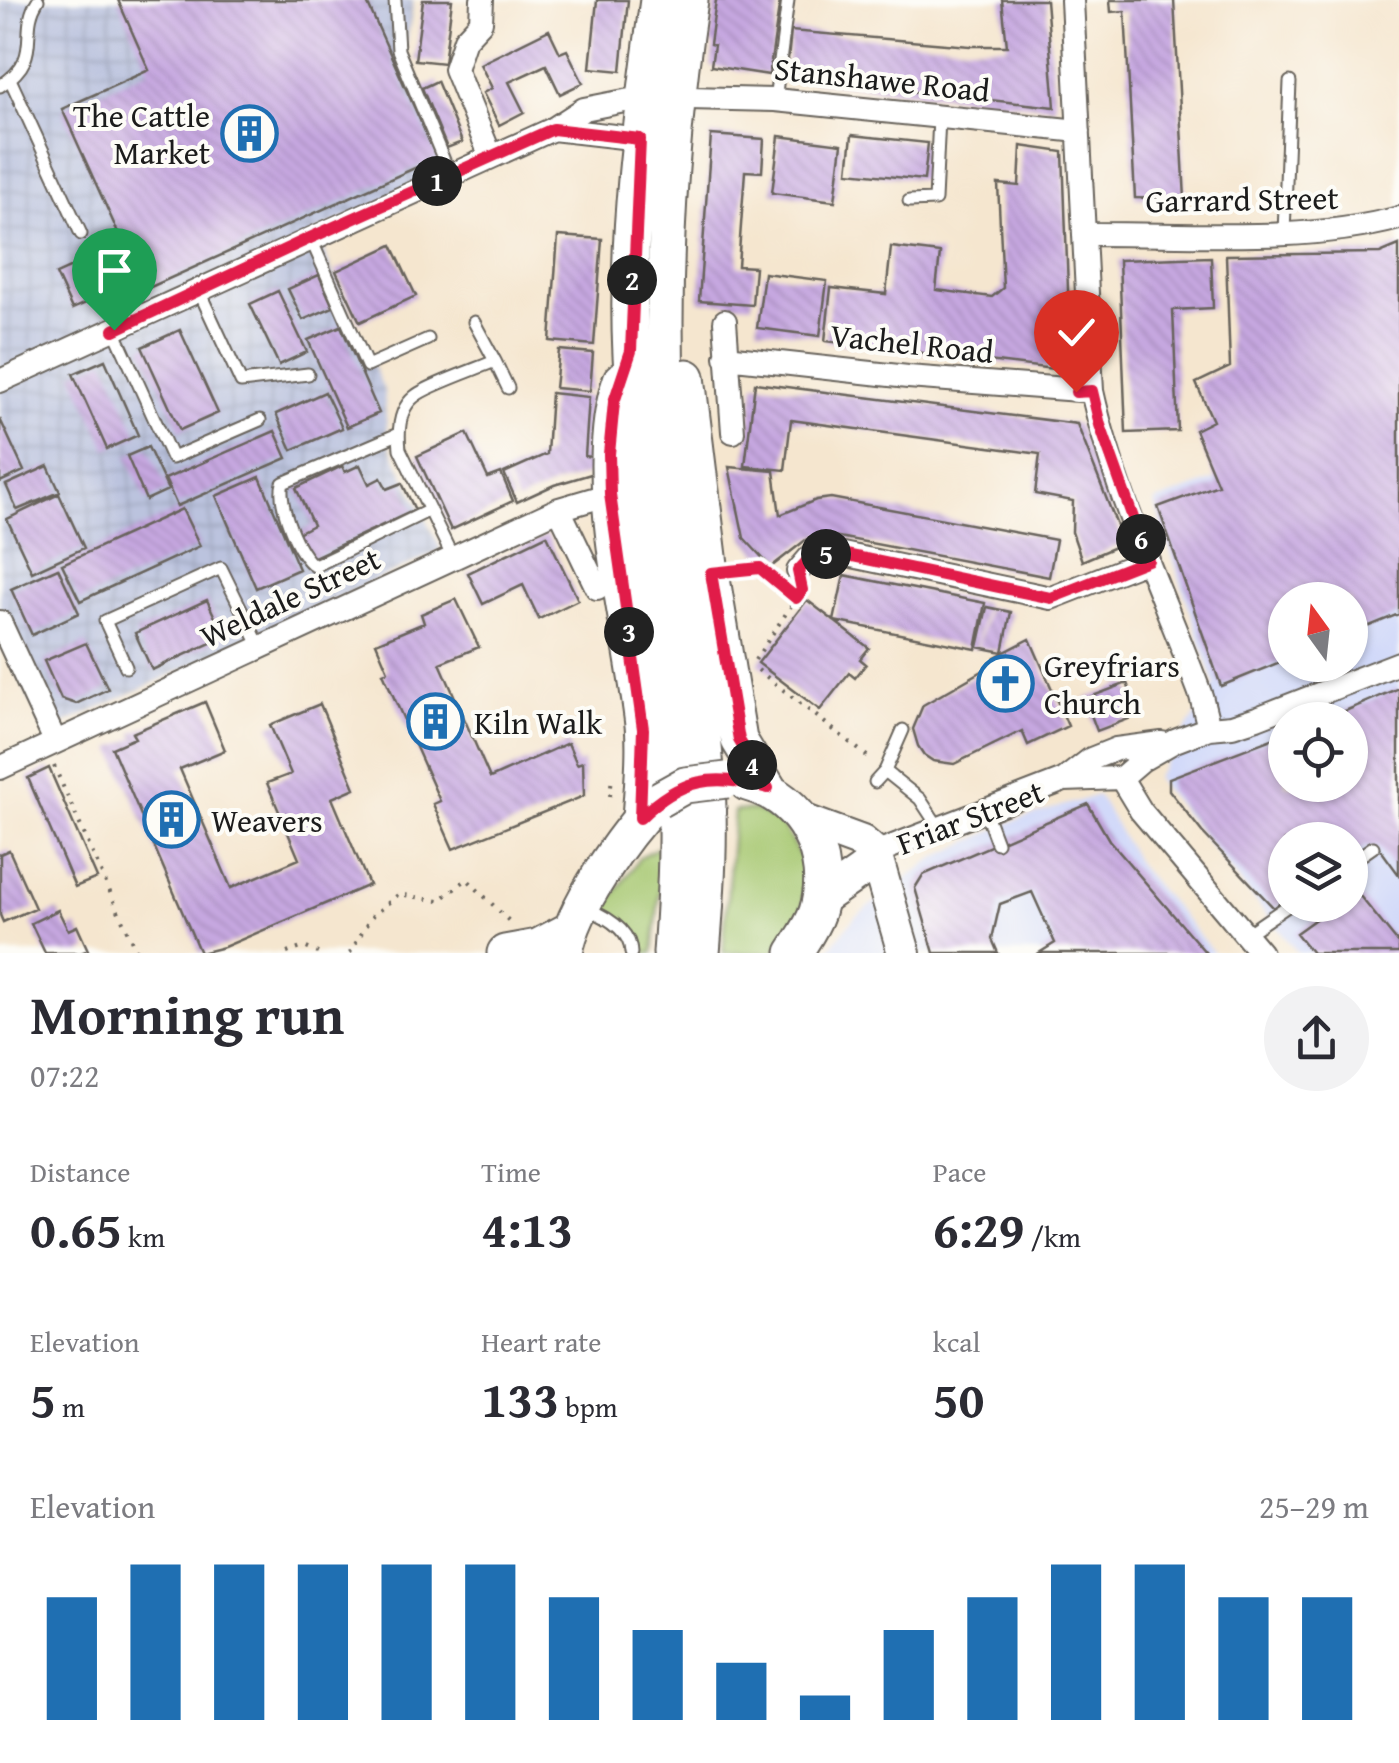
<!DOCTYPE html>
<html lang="en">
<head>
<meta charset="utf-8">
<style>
  body { margin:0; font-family:"Gentium Book Plus",serif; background:#f2f2f3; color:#2b2b33; height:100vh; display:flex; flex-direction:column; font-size:38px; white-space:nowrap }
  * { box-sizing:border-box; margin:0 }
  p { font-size:32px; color:#7c7c81 }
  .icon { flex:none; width:55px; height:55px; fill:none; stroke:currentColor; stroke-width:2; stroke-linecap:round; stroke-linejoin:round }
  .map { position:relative; height:953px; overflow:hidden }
  .sheet { display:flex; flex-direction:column; background:#fff; flex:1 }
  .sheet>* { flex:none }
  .needle { width:65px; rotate:345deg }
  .fabs { position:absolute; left:1268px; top:582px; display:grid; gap:20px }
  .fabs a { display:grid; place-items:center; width:100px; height:100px; border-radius:50%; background:#fff; box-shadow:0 2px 8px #0004; font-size:50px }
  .pin { position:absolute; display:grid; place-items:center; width:85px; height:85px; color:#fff; margin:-102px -42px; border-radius:50% 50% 50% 0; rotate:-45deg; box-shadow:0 0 10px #0007 }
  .pin .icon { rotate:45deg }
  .km { position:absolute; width:50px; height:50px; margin:-25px; border-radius:50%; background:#222; color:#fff; font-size:28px; line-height:50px; text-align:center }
  .round { display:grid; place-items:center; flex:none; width:105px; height:105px; border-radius:52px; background:#f2f2f3 }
  .overview { display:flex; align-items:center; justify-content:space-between; height:170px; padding:0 30px }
  h1 { font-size:55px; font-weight:700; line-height:75px }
  .metrics { display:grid; grid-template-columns:repeat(3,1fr); gap:15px; height:170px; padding:10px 30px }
  .metrics div { display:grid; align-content:center }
  .metrics b { font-size:50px; font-weight:700 }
  .metrics small { font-size:28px; font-weight:400 }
  .metrics p { font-size:28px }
  .chart { height:280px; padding:20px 30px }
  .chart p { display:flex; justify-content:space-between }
  .chart svg { width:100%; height:180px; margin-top:10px; stroke:#1f6fb2; stroke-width:6 }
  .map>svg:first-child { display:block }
  .built { fill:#d1d9f9; fill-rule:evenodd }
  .industrial { fill:url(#industrial-grid) }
  .grass { fill:#a6c76f; stroke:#617246; stroke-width:2.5 }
  .building { fill:url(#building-back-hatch) }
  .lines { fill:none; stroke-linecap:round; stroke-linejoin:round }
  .lane-casing { stroke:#68635b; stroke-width:15 }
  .street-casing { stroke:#68635b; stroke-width:26 }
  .secondary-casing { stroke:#68635b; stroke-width:36 }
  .primary-casing { stroke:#68635b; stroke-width:39 }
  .path { stroke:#68635b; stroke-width:4; stroke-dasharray:2.5 8; stroke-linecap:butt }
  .lane { stroke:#fff; stroke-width:11 }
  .street { stroke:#fff; stroke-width:22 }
  .secondary { stroke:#fff; stroke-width:32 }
  .primary { stroke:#fff; stroke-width:35 }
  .primary-bridge-casing { stroke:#68635b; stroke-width:39; stroke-linecap:butt }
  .primary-bridge { stroke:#fff; stroke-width:35 }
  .route-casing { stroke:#fff; stroke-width:20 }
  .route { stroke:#e11d48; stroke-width:12 }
  .labels { text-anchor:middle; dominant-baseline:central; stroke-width:8; stroke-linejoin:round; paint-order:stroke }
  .street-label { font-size:32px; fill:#1c1c1c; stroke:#fdfcf7 }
  .poi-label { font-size:32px; fill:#1c1c1c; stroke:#fdfcf7; text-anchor:start }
</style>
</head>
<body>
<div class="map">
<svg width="1399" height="953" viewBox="0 0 1399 953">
  <defs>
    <pattern id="industrial-grid" width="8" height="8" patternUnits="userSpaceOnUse" patternTransform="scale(2.5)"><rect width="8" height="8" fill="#bbc3de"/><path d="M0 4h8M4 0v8" fill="none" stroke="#a0a7be"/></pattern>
    <pattern id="building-back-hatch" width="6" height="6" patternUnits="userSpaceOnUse" patternTransform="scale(2.5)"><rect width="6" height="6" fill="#c6a7e0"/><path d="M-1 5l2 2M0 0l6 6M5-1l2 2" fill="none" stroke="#aa8fc0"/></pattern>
  </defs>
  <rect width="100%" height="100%" fill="#fdfcf7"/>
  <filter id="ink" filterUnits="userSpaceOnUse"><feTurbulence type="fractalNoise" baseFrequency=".01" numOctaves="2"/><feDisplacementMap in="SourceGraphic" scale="20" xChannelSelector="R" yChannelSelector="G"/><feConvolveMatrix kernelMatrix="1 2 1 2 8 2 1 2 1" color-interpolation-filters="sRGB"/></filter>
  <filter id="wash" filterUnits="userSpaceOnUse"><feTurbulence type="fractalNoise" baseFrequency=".0048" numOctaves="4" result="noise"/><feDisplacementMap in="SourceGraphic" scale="40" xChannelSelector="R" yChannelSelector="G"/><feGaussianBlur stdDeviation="2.25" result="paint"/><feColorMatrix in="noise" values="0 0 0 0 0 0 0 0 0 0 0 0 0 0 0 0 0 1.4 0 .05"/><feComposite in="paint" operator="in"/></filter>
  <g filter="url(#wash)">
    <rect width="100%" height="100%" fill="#f5e6cf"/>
    <!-- built -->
    <path class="built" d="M1300 449 1399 492V953H1298L1155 778 1215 685 1154 502ZM1285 600H1350V665H1285ZM1285 720H1350V785H1285ZM1285 840H1350V905H1285Z
      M1098 795 1139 866 1214 953H826L855 917 935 858 1013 821Z"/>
    <!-- industrial -->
    <path class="industrial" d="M0 0H414L404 60 453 169 315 232 384 390 388 442 441 550 45 733 0 636Z"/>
    <!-- grass -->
    <path class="grass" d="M755 810 781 823 804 863 803 908 773 953H723L734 811Z
      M665 844 653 953H641V945L605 908 640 857Z"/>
    <g id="blocks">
      <!-- building -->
      <path class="building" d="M118 0H366L437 158 144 290 62 109 149 70Z
        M423 0H452L444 63 415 60Z
        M597 0H628L621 71 590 68Z
        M716 0H780L769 75 711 66 714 45 710 44Z
        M1002 0H1046L1055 107 786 78 791 31 970 46H1007Z
        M1110 0H1174L1185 199 1135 198 1125 11 1111 12Z
        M549 30 560 53 567 50 583 83 560 94 546 65 509 82 524 112 499 125 483 93 492 88 480 64Z
        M437 81 462 142 447 148 422 88Z
        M711 135 764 139 762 172 745 171 738 266 755 267 752 305 699 301Z
        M852 135 928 143 924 180 848 172Z
        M779 136 842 144 835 201 772 193Z
        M1021 146 1063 152 1070 345 1053 369 825 341 831 288 886 294 891 247 940 253 936 290 992 297 1003 288 998 184 1019 186Z
        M558 236 602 239 594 345 550 341Z
        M392 245 416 296 360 322 336 271Z
        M1399 245V614L1350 634V600H1285V660L1221 686 1158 507 1218 485 1195 430 1213 421 1196 383 1230 367 1226 255 1380 253Z
        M118 246 134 282 72 309 56 274Z
        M1211 257 1213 308 1173 310 1178 431 1126 433 1119 260Z
        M764 273 827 281 820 336 757 328Z
        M319 275 333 307 303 320 288 289Z
        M278 291 307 352 279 365 250 304Z
        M341 326 379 413 347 427 308 340Z
        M180 330 218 413 180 430 142 347Z
        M559 350 593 353 590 391 555 388Z
        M105 360 138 435 107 449 73 374Z
        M755 383 1077 424 1124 543 1082 561 1072 532 1073 501 1035 494 1040 454 791 420 785 470 745 466Z
        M325 392 342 428 292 450 276 414Z
        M551 393 589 397 585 456 592 457 591 474 554 485 517 502 504 473 547 454Z
        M0 419 24 471 0 482Z
        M275 431 287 458 177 506 165 479Z
        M467 433 488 478 501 473 513 501 451 530 417 456Z
        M148 447 168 490 146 500 127 456Z
        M360 465 369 484 381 478 387 489 402 483 415 510 310 559 298 533 313 525 296 488 342 466 345 472Z
        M48 466 60 492 17 510 6 485Z
        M729 467 774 471 780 515 816 500 831 498 1056 540 1049 577 823 534 807 539 771 567 744 538Z
        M260 477 299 569 256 588 216 496Z
        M59 494 84 548 32 572 7 519Z
        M182 509 200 546 80 601 62 564Z
        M547 535 578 600 539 619 523 585 483 604 468 573Z
        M58 568 79 613 32 635 11 589Z
        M844 575 985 603 976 649 834 621Z
        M456 599 479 647 440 663 490 778 568 743 577 764 583 762 584 796 453 849 433 804 440 801 383 673 388 671 376 643 424 623 421 614Z
        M207 600 224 637 152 670 135 633Z
        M807 600 869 648 860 659 866 664 855 678 849 673 820 710 758 663Z
        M987 607 1011 612 1003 652 978 647Z
        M1030 639 1068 726 1028 745 1022 731 954 764 933 761 924 755 918 746 913 729 923 705 998 662 995 657Z
        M86 643 108 689 76 704 61 699 44 661Z
        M1127 683 1139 715 1097 731 1085 699Z
        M1399 688V875L1378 846 1364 847 1350 856V840H1285V900L1274 908 1202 832 1169 790V778L1285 734V785H1350V720H1324Z
        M205 702 225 750 180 769 231 888 299 859 267 783 291 774 270 725 320 704 355 788 332 798 369 885 224 947 200 953 112 748 135 738 132 733Z
        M49 768 97 878 75 887 28 778Z
        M1088 804 1109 840 1206 953H1039L1055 943 1032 892 1000 904 992 939 998 953H934L915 888 923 875Z
        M9 850 35 908 3 922 0 915V854Z
        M1355 890 1399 944V953H1312L1296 933 1335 905H1350V894Z
        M58 910 68 930 77 926 88 950 81 953H45L31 923Z"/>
    </g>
  </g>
  <g filter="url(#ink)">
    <use href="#blocks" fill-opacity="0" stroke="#68635b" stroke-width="2.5"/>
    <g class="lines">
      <defs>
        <path id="lane" d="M395 0 398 50 450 175
          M10 79 81 234
          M0 86C46 56 17 32 38 0
          M775 100 788 0
          M909 201 935 200 939 118
          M1284 233 1290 82
          M310 237 367 366 428 339
          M198 289 241 382 308 374
          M114 330 172 458 260 420
          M495 361 508 388
          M398 434 283 483C277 503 298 556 315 566L430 510
          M453 558 400 449C398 431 399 409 414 397 424 387 479 368 495 361L474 322
          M126 667 105 621 221 568 260 647
          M885 771 903 730
          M875 782 885 771 920 799 939 828
          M985 811 997 843
          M1350 863 1373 847
          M586 908C605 916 631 930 631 953
          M1245 935 1289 905"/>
        <path id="street" d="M482 0 481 22 465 39 455 69 491 157
          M1072 0 1092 391C1115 496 1164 596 1201 696L1209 728
          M553 129 640 139 648 130
          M1085 234C1186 233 1301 244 1399 218
          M725 321 733 432
          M726 357 908 377 1092 391
          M0 381 553 129 584 109 645 97 775 100 1079 131
          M559 509 597 588
          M798 571 810 557 833 552 1051 598 1148 560
          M0 622 55 741
          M0 768 559 509 610 494
          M1121 778 1141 811 1261 953
          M1064 780 1121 778 1142 760 1175 741 1209 728 1232 726 1257 718 1399 663
          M875 853 1064 780 1091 759 1116 749 1162 743"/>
        <path id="secondary" d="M805 821 862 842 875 853
          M875 853 904 953
          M820 900 863 870 875 853"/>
        <path id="primary" d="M658 0C642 116 625 237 631 355 638 502 669 647 675 794 678 847 675 900 671 953
          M690 0C667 155 658 313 671 469 680 570 699 670 706 771 711 832 707 892 702 953
          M687 377 711 573 739 740 768 788
          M621 380C588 475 632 625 643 725 646 756 642 788 640 818
          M747 783C803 798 834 856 817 912 812 927 802 940 794 953
          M505 953 538 947 570 930
          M565 953C572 908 624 834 656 802"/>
      </defs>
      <!-- lane casing -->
      <use href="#lane" class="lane-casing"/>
      <!-- street casing -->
      <use href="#street" class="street-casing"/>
      <!-- secondary casing -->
      <use href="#secondary" class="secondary-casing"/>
      <!-- primary casing -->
      <use href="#primary" class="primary-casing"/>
      <!-- path -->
      <path class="path" d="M741 570 760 569 777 582
        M755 660 797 597
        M758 670 872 760
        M54 766 137 953
        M610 796 612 776
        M287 953 304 947 318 953
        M350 953 371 917 399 894 439 901 467 879 510 922"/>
      <!-- lane -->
      <use href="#lane" class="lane"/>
      <!-- street -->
      <use href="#street" class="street"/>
      <!-- secondary -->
      <use href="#secondary" class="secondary"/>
      <!-- primary -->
      <use href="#primary" class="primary"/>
      <defs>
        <path id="primary-bridge" d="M658 800 685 785 727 780"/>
      </defs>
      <!-- primary-bridge casing -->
      <use href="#primary-bridge" class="primary-bridge-casing"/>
      <!-- primary-bridge -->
      <use href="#primary-bridge" class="primary-bridge"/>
    </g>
  </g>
  <g class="lines" filter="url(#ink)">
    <defs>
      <path id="route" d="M114 330 310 238 553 129 640 139 631 351 614 402 609 454 610 494 643 729 640 818C680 778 714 773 768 788L739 740 711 573 760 568 796 598 802 590 798 571 810 558 833 552 1051 598 1148 560 1100 425 1092 391 1076 392"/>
    </defs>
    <!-- route casing -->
    <use href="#route" class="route-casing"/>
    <!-- route -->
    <use href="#route" class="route"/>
  </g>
  <!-- icons -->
  <defs>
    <symbol id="building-ring" viewBox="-11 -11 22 22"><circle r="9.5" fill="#fdfcf7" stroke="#1f6fb2" stroke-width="1.5"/><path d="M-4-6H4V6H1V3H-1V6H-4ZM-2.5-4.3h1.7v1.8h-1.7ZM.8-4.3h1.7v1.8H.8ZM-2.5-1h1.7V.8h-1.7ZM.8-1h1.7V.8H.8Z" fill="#1f6fb2"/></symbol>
    <symbol id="church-ring" viewBox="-11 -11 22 22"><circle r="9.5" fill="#fdfcf7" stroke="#1f6fb2" stroke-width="1.5"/><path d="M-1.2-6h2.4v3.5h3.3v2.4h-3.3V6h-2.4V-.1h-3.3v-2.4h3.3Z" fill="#1f6fb2"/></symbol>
  </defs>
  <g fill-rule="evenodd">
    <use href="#building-ring" x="218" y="102" width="63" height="63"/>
    <use href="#church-ring" x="974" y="652" width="63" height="63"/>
    <use href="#building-ring" x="404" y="690" width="63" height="63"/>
    <use href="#building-ring" x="140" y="788" width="63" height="63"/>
  </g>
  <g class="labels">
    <!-- street labels -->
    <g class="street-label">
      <text transform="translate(882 79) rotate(6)">Stanshawe Road</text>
      <text transform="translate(1242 199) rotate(-1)">Garrard Street</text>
      <text transform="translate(912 343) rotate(6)">Vachel Road</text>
      <text transform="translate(290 597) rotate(-25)">Weldale Street</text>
      <text transform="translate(970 817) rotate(-21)">Friar Street</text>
    </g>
    <!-- poi labels -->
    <g class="poi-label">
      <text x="210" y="115" text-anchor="end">The Cattle<tspan x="210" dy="37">Market</tspan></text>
      <text x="1044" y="665">Greyfriars<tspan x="1044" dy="37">Church</tspan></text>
      <text x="474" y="722">Kiln Walk</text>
      <text x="211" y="820">Weavers</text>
    </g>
  </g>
</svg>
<div class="fabs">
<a><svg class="needle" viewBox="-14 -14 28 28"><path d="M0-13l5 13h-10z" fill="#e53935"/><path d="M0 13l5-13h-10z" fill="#7c7c81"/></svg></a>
<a><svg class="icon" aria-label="locate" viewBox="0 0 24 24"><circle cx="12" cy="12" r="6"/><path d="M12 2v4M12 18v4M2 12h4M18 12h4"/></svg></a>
<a><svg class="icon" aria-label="layers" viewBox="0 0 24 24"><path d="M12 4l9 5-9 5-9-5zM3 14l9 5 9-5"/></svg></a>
</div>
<div class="pin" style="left:114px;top:330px;background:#1e9e55"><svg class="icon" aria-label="arrive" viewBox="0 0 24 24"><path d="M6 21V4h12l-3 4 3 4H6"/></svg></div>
<div class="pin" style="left:1076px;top:392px;background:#d93025"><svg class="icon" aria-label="check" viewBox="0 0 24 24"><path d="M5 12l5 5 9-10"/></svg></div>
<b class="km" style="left:437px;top:181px">1</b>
<b class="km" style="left:632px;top:280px">2</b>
<b class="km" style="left:629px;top:632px">3</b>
<b class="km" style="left:752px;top:765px">4</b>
<b class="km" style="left:826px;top:554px">5</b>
<b class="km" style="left:1141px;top:539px">6</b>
</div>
<section class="sheet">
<div class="overview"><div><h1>Morning run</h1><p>07:22</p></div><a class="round"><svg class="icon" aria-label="share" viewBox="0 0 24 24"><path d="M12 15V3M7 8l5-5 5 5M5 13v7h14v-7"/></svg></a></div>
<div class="metrics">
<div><p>Distance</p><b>0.65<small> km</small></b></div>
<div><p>Time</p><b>4:13</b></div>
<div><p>Pace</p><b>6:29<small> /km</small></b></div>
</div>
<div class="metrics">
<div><p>Elevation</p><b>5<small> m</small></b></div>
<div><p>Heart rate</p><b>133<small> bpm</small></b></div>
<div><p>kcal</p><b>50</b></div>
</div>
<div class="chart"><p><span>Elevation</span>25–29 m</p>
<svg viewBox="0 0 160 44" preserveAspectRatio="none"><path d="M5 44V14M15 44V6M25 44V6M35 44V6M45 44V6M55 44V6M65 44V14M75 44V22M85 44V30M95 44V38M105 44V22M115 44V14M125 44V6M135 44V6M145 44V14M155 44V14"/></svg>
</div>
</section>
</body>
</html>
